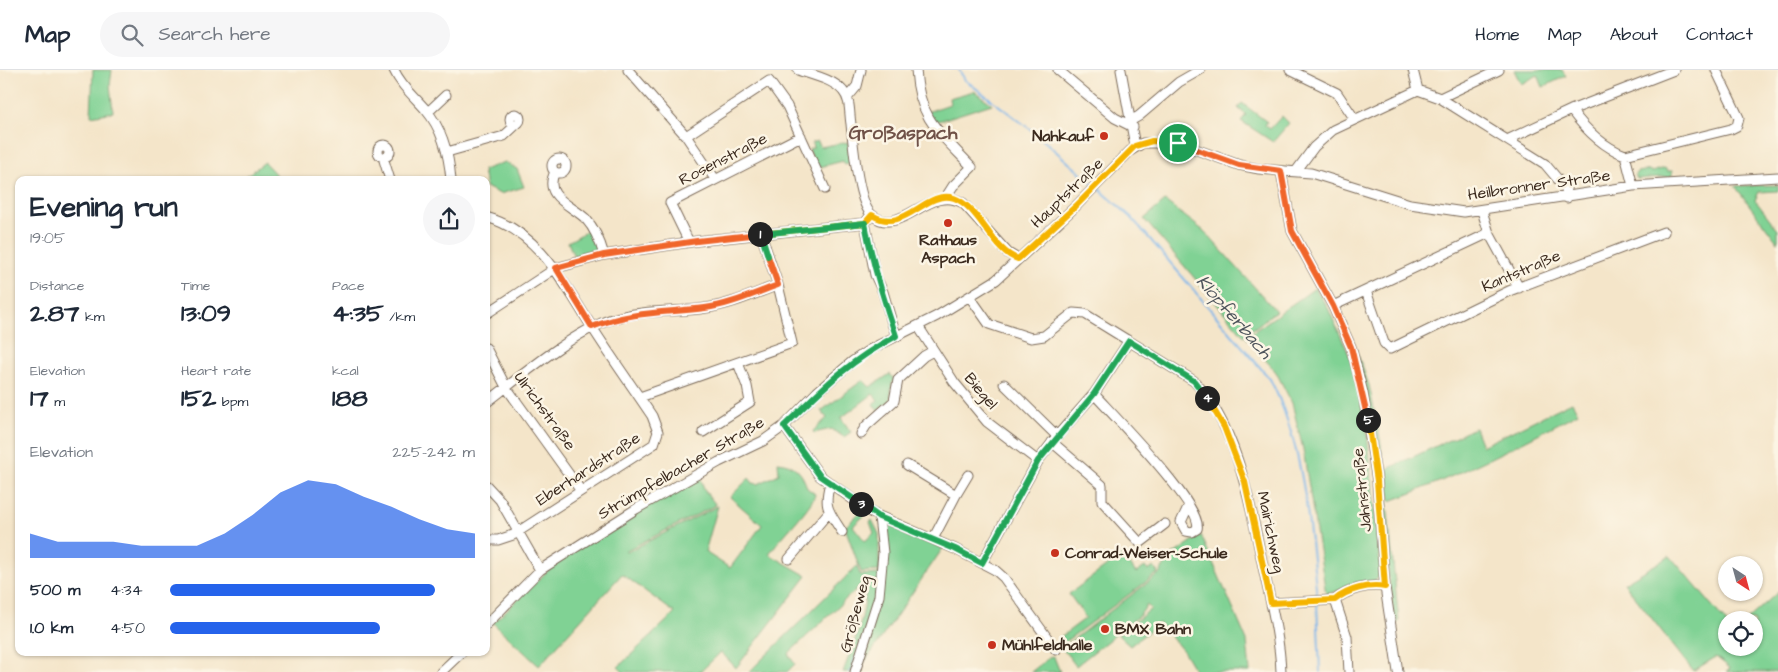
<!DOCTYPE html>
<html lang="en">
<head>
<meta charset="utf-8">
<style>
  body { margin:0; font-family:"Architects Daughter",sans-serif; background:#f6f6f7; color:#1f2937; height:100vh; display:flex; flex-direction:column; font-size:19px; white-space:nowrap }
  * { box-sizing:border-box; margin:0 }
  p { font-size:16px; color:#747a83 }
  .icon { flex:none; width:28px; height:28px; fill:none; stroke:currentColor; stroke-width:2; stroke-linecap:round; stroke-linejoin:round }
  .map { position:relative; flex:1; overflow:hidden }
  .details { position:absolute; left:15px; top:106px; width:475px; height:480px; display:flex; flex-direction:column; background:#fff; border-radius:10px; box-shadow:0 1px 4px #0004 }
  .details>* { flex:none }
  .needle { width:32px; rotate:144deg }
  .fabs { position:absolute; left:1718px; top:486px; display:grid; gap:10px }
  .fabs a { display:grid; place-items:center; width:45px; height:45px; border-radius:50%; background:#fff; box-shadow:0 1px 4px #0004; font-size:25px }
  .pin { position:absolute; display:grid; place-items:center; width:42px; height:42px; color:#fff; margin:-21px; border:2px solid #fff; border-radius:50%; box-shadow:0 1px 5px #0007 }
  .km { position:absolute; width:25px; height:25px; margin:-12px; border-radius:50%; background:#222; color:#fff; font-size:14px; line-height:25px; text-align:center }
  .round { display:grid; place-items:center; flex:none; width:52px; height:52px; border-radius:26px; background:#f6f6f7 }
  .headline { display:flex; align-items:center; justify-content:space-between; height:85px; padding:0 15px }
  h1 { font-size:28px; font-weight:700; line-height:38px }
  .stats { display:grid; grid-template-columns:repeat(3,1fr); gap:8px; height:85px; padding:5px 15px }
  .stats div { display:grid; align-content:center }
  .stats b { font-size:25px; font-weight:700 }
  .stats small { font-size:14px; font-weight:400 }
  .stats p { font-size:14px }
  .chart { height:140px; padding:10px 15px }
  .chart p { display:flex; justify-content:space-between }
  .chart svg { width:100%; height:90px; margin-top:5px; fill:#2563eb; opacity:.7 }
  ul { padding:0 15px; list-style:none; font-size:16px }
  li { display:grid; grid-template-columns:80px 60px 1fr; align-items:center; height:38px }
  li i { height:12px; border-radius:6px; background:#2563eb }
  header { display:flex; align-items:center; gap:30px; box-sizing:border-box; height:70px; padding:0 25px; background:#fff; border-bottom:1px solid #e0e1e3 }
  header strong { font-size:24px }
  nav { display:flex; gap:28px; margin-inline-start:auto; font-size:18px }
  .search { width:350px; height:45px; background:#f6f6f7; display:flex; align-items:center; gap:12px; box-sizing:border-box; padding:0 18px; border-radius:28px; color:#747a83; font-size:19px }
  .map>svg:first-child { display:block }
  .green { fill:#80d294; stroke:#5e7e59 }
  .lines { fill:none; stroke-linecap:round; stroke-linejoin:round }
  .stream { stroke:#78b4ea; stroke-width:2 }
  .minor-casing { stroke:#7c6b5a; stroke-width:11 }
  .minor { stroke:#fff; stroke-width:9 }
  .split-1-casing { stroke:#fff; stroke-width:10 }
  .split-2-casing { stroke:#fff; stroke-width:10 }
  .split-3-casing { stroke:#fff; stroke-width:10 }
  .split-4-casing { stroke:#fff; stroke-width:10 }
  .split-5-casing { stroke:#fff; stroke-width:10 }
  .split-6-casing { stroke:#fff; stroke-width:10 }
  .split-1 { stroke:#f5b400; stroke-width:6 }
  .split-2 { stroke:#f0652b; stroke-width:6 }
  .split-3 { stroke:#22a559; stroke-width:6 }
  .split-4 { stroke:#22a559; stroke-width:6 }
  .split-5 { stroke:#f5b400; stroke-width:6 }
  .split-6 { stroke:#f0652b; stroke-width:6 }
  .poi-dot { fill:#c8321e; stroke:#fcf5e5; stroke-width:2 }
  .labels { text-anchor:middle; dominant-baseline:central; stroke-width:5; stroke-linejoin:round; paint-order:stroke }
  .poi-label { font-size:16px; font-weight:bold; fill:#3b2a1e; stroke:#fcf5e5; text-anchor:start }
  .street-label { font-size:16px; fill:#3b2a1e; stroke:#fcf5e5 }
  .water-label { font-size:18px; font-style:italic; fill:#4d535b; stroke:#fcf5e5 }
  .quarter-label { font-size:19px; font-weight:bold; fill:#705248; stroke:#fcf5e5 }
</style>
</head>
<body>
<header>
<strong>Map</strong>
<div class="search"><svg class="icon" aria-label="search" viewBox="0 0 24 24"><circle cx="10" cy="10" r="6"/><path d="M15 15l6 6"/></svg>Search here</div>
<nav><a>Home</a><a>Map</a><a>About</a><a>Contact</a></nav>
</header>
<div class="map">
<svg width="1778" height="602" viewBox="0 0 1778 602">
  <rect width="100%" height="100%" fill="#fcf5e5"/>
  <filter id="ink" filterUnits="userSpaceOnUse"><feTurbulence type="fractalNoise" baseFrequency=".02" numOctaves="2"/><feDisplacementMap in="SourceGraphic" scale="10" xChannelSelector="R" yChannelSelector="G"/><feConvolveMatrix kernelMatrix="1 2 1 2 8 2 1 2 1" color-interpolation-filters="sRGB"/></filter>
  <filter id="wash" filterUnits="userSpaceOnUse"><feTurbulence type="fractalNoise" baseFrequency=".0096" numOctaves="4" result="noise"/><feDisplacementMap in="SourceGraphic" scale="20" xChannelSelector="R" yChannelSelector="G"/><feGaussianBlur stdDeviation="1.12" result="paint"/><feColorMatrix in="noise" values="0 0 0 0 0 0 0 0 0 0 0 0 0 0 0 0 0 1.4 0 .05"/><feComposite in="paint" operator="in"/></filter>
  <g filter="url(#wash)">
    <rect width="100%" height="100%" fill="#f4e5c9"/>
    <!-- green -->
    <path class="green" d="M93 0H112L110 15 113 42 91 46Z
      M1514 0H1562L1566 6 1543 17 1538 5 1521 14Z
      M974 21 992 34 935 52 927 42 950 34 949 28Z
      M1242 33 1267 52 1265 55 1270 59 1282 46 1289 53 1273 72 1241 51 1246 45 1238 38Z
      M818 71 820 77 848 72 850 93 844 94 843 91 816 98 809 79 813 78 812 73Z
      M265 92V93L281 110H251L247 105Z
      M505 92 517 99 524 117 500 124 486 117 483 100Z
      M1665 98 1667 101H1672V106L1639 109H1637L1635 104 1637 102 1649 100 1652 102Z
      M1778 115V121L1759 122 1755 130 1778 160V173L1735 116Z
      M1165 131 1204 161 1276 241 1244 266 1144 149Z
      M589 160 597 180 590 184 574 187 568 172Z
      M1315 218 1328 238 1352 291 1367 362 1381 504 1375 511 1326 524 1303 379 1292 333 1276 302 1246 267Z
      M1358 285 1369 315 1381 374 1399 552 1395 554C1384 487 1385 419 1373 352 1370 333 1356 302 1358 285Z
      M890 304 895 310 892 313 890 331 878 341 873 334 878 330 873 324 841 348 851 362 844 367 831 359 814 363 813 361 827 348 821 341 863 310 870 317Z
      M1572 332 1578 343C1517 375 1456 408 1390 431L1387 399 1475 358 1482 376Z
      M778 392C794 393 803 403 807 418L815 424C813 436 778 470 769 484L807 506 736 598 721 582 700 602H623L618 597 675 543 622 504 539 596 493 553 559 490 699 405 705 421 716 435 625 481H629L718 436 705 482 730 498 762 455 730 427 749 408 753 413 758 414 779 404Z
      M862 440 866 444 853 456 865 471 874 463 870 452 872 450 879 464V501L861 502 846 460 845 457Z
      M886 453 943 478 858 602 872 553Z
      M1201 465 1247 571 1250 602H1196L1184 582 1159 553 1130 576 1118 565 1151 539 1147 535 1140 545 1076 596 1062 578 1159 504 1171 486Z
      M1123 484 1136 503 1145 497 1148 501 1154 497 1158 503 1062 574 1059 568 1086 548 1069 524Z
      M1670 486 1726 552V578H1754V550H1747L1778 522V602H1727L1730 598 1716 587 1693 601 1624 513Z
      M857 496 860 505 879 504 877 526 852 602H843C854 572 868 543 865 511L788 584 795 594 787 602H749Z
      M1051 586 1054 587 1060 602H1031Z"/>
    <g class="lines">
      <!-- stream -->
      <path class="stream" d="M959 0 965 10 1034 62 1094 115
        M1098 118 1131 147 1270 309C1304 375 1309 454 1317 527
        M486 502H489
        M1317 534 1320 602
        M850 602 855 588"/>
    </g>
  </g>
  <g filter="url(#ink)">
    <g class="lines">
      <defs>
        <path id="minor" d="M394 0C401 16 415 27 426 40 443 60 449 85 451 110
          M628 0 686 66 715 109
          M798 0C812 5 833 9 843 21 851 30 849 43 851 54 853 73 858 134 872 145 900 169 929 113 963 133L1008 183 1018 189
          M916 0C919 50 940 63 972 97L953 116 946 127
          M1058 0 1115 48 1133 57
          M1121 0 1135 76
          M1290 0 1337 23 1354 48
          M1413 0 1418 20
          M847 28 857 16 861 0
          M1440 28 1499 0
          M1571 40C1585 59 1603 77 1625 85L1731 59 1737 56 1739 48 1716 0
          M428 42 446 25
          M510 49a5 5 0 1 1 10 0a5 5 0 1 1-10 0Z
          M1132 50 1139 46 1179 12 1200 0
          M686 66 769 11 787 36 825 119
          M1507 70 1571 40 1674 0
          M378 81a6 6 0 1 1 12 0a6 6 0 1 1-12 0Z
          M447 82 504 66 518 53
          M1625 85 1633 116
          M383 87 390 110
          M552 96a7 7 0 1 1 14 0a7 7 0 1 1-14 0Z
          M1297 100 1314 77 1333 60 1418 20 1440 28 1545 94 1566 119 1567 128
          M1281 101 1292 161 1333 236 1351 277 1363 323 1377 411 1385 517 1398 602
          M555 102C542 127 572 135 586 149 595 159 600 171 604 185
          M1482 141 1489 163 1519 218
          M486 147C540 162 564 214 592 257 611 287 632 316 652 346L658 362 654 374 513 465 498 470H486
          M868 149 865 153 875 205 883 222 896 266
          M689 172 670 133 801 66
          M1366 221 1384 273 1390 279 1509 221 1664 162
          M970 227 989 254 1031 268 1044 266 1073 243 1085 244 1194 311C1239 358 1251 440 1264 501 1271 534 1280 569 1281 602
          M1333 236 1489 163
          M486 244 556 198 604 185 697 171 865 153
          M918 256 954 312 987 352 1038 391
          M486 278 506 317 581 421
          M1004 314 1057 366
          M1094 324C1111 343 1205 438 1197 459L1192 462 1186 461 1181 452 1188 437
          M640 327 792 273 778 215 761 164
          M486 333C520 307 573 262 612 249 643 239 675 243 706 238 731 235 755 223 778 215
          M784 356 820 406 872 443 955 479 995 500 1004 508 1056 580
          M703 362 750 332 747 316 738 293
          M861 364 866 356 894 331 898 310 924 286 933 281
          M1052 372 1102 415V431L1140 473 1165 454
          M907 395 956 425 933 469
          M830 413C823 438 829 441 842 462
          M486 415 500 430 540 500
          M956 425 968 405
          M789 489 829 442
          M982 493 1038 391 1057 366 1094 324 1129 271
          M1335 530 1347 567 1349 602
          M1271 533 1335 530C1348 519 1369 514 1385 517
          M486 555 540 500 636 439 719 392 763 371 784 356 817 322 853 291 869 280 937 246 996 210 1076 136 1130 81 1143 73H1178L1239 95 1259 99 1311 103 1410 134 1464 142 1633 116 1778 107
          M441 602 462 582
          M855 602 879 526 883 483 879 447"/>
      </defs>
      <!-- minor casing -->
      <use href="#minor" class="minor-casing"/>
      <!-- minor -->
      <use href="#minor" class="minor"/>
    </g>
  </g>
  <g class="lines" filter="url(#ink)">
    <defs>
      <path id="split-1" d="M760 164 865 153 872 145C905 165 925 119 954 128 980 137 993 182 1018 189L1076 136 1135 76 1152 71 1178 73"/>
      <path id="split-2" d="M760 164 697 171 604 185 556 198 592 257C633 241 663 243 705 238 730 235 755 223 778 215L768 186"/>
      <path id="split-3" d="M768 186 761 164 865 153C872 192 883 228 896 266 846 293 823 318 784 356L820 406 861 434"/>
      <path id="split-4" d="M861 434 879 447 955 479 982 493 1038 391 1094 324 1129 271 1194 311 1207 328"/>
      <path id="split-5" d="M1207 328 1224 357 1245 412 1271 533 1335 530C1348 519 1369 514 1385 517L1377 411 1368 350"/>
      <path id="split-6" d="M1178 73 1239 95 1281 101 1292 161 1333 236 1351 277 1368 350"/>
    </defs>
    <!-- split-1 casing -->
    <use href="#split-1" class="split-1-casing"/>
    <!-- split-2 casing -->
    <use href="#split-2" class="split-2-casing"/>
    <!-- split-3 casing -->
    <use href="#split-3" class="split-3-casing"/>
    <!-- split-4 casing -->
    <use href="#split-4" class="split-4-casing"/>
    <!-- split-5 casing -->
    <use href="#split-5" class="split-5-casing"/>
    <!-- split-6 casing -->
    <use href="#split-6" class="split-6-casing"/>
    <!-- split-1 -->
    <use href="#split-1" class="split-1"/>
    <!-- split-2 -->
    <use href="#split-2" class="split-2"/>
    <!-- split-3 -->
    <use href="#split-3" class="split-3"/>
    <!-- split-4 -->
    <use href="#split-4" class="split-4"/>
    <!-- split-5 -->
    <use href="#split-5" class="split-5"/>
    <!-- split-6 -->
    <use href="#split-6" class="split-6"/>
  </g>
  <!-- markers -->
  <g class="poi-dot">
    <circle cx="1104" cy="66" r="5"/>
    <circle cx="948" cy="153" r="5"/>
    <circle cx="1055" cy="483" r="5"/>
    <circle cx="1105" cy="559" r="5"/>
    <circle cx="992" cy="575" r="5"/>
  </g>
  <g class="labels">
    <!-- poi labels -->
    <g class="poi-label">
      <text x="1094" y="66" text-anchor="end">Nahkauf</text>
      <text x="948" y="170" text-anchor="middle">Rathaus<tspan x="948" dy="18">Aspach</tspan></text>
      <text x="1065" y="483">Conrad-Weiser-Schule</text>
      <text x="1115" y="559">BMX Bahn</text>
      <text x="1002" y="575">Mühlfeldhalle</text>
    </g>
    <!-- street labels -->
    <g class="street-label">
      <text transform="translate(723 89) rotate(-27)">Rosenstraße</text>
      <text transform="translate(1539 115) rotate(-8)">Heilbronner Straße</text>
      <text transform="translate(1067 123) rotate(-44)">Hauptstraße</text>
      <text transform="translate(1521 201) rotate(-23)">Kantstraße</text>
      <text transform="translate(981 321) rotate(50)">Biegel</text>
      <text transform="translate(545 341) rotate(54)">Ulrichstraße</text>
      <text transform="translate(681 398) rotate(-30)">Strümpfelbacher Straße</text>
      <text transform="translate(588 399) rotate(-33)">Eberhardstraße</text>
      <text transform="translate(1362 420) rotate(-96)">Jahnstraße</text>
      <text transform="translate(1271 462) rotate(78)">Mairichweg</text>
      <text transform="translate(855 544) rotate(-75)">Größeweg</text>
    </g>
    <!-- water labels -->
    <g class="water-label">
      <text transform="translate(1234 247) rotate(49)">Klöpferbach</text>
    </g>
    <!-- quarter labels -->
    <g class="quarter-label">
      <text x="903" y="63">Großaspach</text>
    </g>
  </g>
</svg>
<div class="fabs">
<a><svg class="needle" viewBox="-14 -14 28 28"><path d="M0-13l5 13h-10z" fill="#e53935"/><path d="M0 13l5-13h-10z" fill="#747a83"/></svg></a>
<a><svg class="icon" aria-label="locate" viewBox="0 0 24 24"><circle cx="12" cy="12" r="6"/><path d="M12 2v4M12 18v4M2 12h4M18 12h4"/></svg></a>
</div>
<div class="pin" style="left:1178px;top:73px;background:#1e9e55"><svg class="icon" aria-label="arrive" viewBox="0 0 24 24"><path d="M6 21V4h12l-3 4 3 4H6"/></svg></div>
<b class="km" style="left:760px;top:164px">1</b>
<b class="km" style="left:861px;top:434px">3</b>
<b class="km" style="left:1207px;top:328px">4</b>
<b class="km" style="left:1368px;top:350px">5</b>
<section class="details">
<div class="headline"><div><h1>Evening run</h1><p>19:05</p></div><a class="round"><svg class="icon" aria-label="share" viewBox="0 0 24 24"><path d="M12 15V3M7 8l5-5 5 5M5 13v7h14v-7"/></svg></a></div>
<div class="stats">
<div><p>Distance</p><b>2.87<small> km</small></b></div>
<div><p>Time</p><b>13:09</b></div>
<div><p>Pace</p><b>4:35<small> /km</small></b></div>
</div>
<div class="stats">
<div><p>Elevation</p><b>17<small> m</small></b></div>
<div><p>Heart rate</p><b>152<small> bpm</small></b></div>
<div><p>kcal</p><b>188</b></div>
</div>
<div class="chart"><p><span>Elevation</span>225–242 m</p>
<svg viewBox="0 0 160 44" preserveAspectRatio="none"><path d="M0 44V32L10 36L20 36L30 36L40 38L50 38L60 38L70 32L80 23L90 12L100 6L110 8L120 14L130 19L140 25L150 30L160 32V44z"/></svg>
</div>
<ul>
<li><b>500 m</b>4:34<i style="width:87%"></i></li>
<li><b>1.0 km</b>4:50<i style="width:69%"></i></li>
</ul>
</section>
</div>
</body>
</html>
